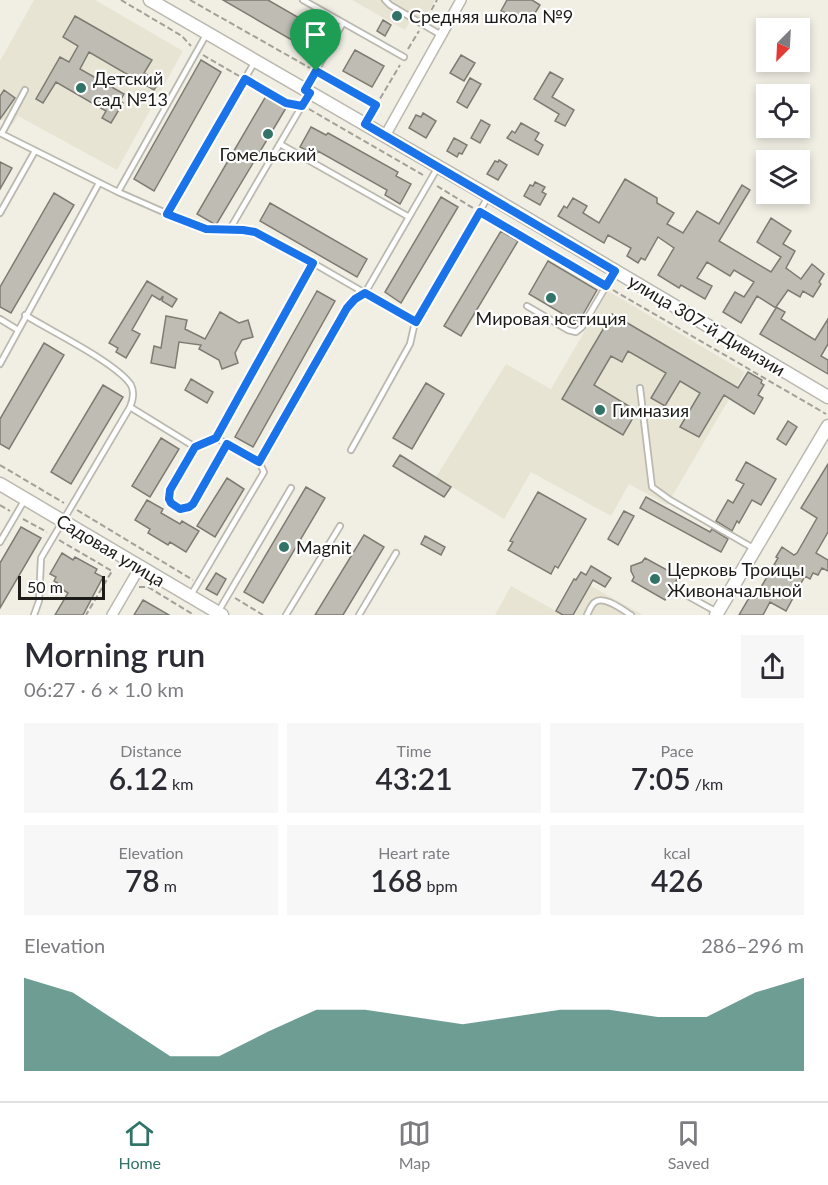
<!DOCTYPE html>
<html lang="en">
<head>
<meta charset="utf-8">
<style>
  body { margin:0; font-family:Lato,sans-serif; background:#f7f7f7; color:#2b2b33; height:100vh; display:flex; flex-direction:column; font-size:22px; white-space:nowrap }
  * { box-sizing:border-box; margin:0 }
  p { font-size:20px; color:#7c7c81 }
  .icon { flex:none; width:33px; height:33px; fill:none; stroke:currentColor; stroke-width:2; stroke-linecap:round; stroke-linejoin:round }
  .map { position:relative; height:615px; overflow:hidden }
  .details { display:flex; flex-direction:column; background:#fff; flex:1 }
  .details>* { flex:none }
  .needle { width:39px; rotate:204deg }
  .tools { position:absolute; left:756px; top:18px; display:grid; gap:12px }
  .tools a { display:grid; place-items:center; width:54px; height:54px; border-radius:0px; background:#fff; box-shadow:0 3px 9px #0003; font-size:30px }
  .scale { position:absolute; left:18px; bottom:15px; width:87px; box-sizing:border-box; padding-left:6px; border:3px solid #1d1c18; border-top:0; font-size:16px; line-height:21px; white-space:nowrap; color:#1d1c18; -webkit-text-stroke:4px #fff; paint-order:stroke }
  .pin { position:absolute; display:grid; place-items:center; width:51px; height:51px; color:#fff; margin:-62px -26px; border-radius:50% 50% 50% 0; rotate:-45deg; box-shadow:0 0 6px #0007 }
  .pin .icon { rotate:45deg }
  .round { display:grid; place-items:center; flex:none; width:63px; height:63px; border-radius:0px; background:#f7f7f7 }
  .summary { display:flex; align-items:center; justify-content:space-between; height:102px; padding:0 24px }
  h1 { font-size:33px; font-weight:600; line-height:45px }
  .figures { display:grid; grid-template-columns:repeat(3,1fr); gap:9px; height:102px; padding:6px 24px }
  .figures div { display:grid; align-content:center; border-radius:0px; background:#f7f7f7; text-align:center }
  .figures b { font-size:30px; font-weight:600 }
  .figures small { font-size:16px; font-weight:400 }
  .figures p { font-size:16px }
  .chart { height:168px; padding:12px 24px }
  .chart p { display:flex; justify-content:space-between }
  .chart svg { width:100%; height:108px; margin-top:6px; fill:#317467; opacity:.7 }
  .tabs { display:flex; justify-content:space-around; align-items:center; height:84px; border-top:2px solid #e1e1e2; background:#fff; font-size:16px; color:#7c7c81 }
  .tabs a { display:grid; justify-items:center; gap:3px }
  .tabs .current { color:#317467 }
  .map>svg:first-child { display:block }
  .built { fill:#e8e4d3 }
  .building { fill:#bfbdb3; stroke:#7e7b72; stroke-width:1.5 }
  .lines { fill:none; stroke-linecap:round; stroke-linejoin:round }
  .service-casing { stroke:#bbb9af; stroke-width:8 }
  .minor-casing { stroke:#bbb9af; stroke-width:12 }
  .tertiary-casing { stroke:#bbb9af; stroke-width:15 }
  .path { stroke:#a2a098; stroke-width:2; stroke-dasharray:6 3; stroke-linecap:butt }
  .service { stroke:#fff; stroke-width:4.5 }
  .minor { stroke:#fff; stroke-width:9 }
  .tertiary { stroke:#fff; stroke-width:12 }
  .route-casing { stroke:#fff; stroke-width:12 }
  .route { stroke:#1a73e8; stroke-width:8 }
  .poi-dot { fill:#317467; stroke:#fff; stroke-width:2 }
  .labels { text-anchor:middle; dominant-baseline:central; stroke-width:4.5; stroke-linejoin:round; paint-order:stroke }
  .poi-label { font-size:18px; fill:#1d1c18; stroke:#fff; text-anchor:start }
  .street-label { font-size:18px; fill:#1d1c18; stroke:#fff }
</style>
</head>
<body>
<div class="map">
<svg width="828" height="615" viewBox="0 0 828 615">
  <rect width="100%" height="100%" fill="#f1efe4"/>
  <!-- built -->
  <path class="built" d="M34 0H95L183 51 117 170 18 116 12 125 0 119V61Z
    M352 0H435L424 20 414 14 405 30Z
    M608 291 745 372 667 505 629 484 611 516 531 472 504 519 436 477 506 364 551 389Z
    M575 577 643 615H495L511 586 556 611Z"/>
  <!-- building -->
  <path class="building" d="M223 0H268L308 23 297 43Z
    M507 0H532L540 5 529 23 501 11Z
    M75 16 152 60 144 73 159 82 154 90 89 52 80 69 124 94 120 101 123 103 111 123 102 118 106 111 56 82 43 103 36 99 60 57 69 62 78 46 63 37Z
    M383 20 391 25 385 36 377 31Z
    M355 50 384 66 372 87 343 71Z
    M461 55 475 63 464 81 450 73Z
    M201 60 221 72 154 191 134 179Z
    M550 72 563 79 552 97 574 110 565 126 555 121 559 114 534 99Z
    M470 78 481 84 467 108 457 102Z
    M4 90 15 98 0 119V96Z
    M266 96 286 108 216 225 197 214Z
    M423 113 436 121 426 138 409 128 416 115 421 117Z
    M481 120 490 125 480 143 471 138Z
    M521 123 539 133 535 140 543 145 538 155 507 138 512 131 515 133Z
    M311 127 326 135 328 133 398 172 396 176 411 184 400 204 385 195 387 190 318 151 316 155 300 147Z
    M454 138 467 145 462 154 459 153 457 157 447 151Z
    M499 160 507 165 498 180 487 174 495 161 498 162Z
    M0 162 12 168 0 189Z
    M625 179 657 198V203L674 213 667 224 683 233 697 211 719 224 742 185 750 190 719 241 771 272 781 257 757 242 771 218 791 231 783 244 795 251 786 268 801 279 812 264 824 274 819 282 821 284 813 297 803 291 800 297 788 290 776 307 785 312 781 319 815 340 828 319V344L821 356 828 360V374L760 334 776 308 757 296 741 323 723 312 735 292 744 297 754 282 734 270 730 276 707 262 697 278 712 286 705 299 681 285 679 288 658 275 674 248 658 237 645 260 641 258 638 263 627 256 631 248 608 235 604 243 558 216 564 206 567 208 573 198 587 206 583 213 599 223Z
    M535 182 545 187 542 192 546 194 540 205 524 196 530 185 533 186Z
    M54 193 74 205 11 313 0 307V287Z
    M441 197 458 207 401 303 385 292Z
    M270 203 367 259 357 277 260 221Z
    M501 231 518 241 461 336 444 326Z
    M548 261 597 290 578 323 529 294Z
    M147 281 177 299 172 307 162 301 163 296 160 300 152 295 132 330 140 334 126 358 116 352 118 348 109 343Z
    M317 291 335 301 253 447 235 437Z
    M220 312 239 323 248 320 253 337 242 340 235 353 238 363 222 369 219 360 199 349 201 345 179 342 175 368 151 363 154 346 161 348 166 316 187 320 185 329 205 339Z
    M612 314 738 388 748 372 762 380 761 383 764 385 758 395 763 398 754 414 724 395 699 437 680 427 700 393 680 381 665 406 651 398 666 373 628 351 622 362 611 356 594 385 637 411 623 435 562 399Z
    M44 343 64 355 9 449 0 444V419Z
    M191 379 213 392 207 403 185 390Z
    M426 383 444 394 412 449 393 438Z
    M103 385 123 397 71 484 51 472Z
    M788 421 797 427 786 445 777 439Z
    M161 438 179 449 150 497 132 486Z
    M400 455 451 487 444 497 393 466Z
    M746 462 776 479 761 505 752 500 739 523 737 521 732 531 716 521 728 500 733 503 744 484 736 480Z
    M828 464V532L816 553 828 560V571L822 568 818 575 813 573 810 579 805 576 786 611 770 602 763 615H739L753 591 757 594 778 558 776 557 782 547 794 555 797 553 817 518 801 508Z
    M227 478 244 489 215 537 197 526Z
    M306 487 325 498 263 603 244 592Z
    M538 492 586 519 558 568 555 566 551 574 508 550 513 542 510 541Z
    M646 497 710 532 712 529 728 539 721 552 640 508Z
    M147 500 163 509 161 513 180 524 182 521 199 531 186 552 170 542 168 545 148 533 150 529 135 520Z
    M624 511 634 516 618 545 608 539Z
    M21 527 41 538 0 608V563Z
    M364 535 384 547 343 615H315Z
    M425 536 445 547 441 555 421 544Z
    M62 553 73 560 75 557 97 569 95 573 103 577 83 615H55L68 593 57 586 59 584 54 581 56 577 50 574Z
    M645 558 678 576 676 581 680 589 676 595 667 596 665 600 632 581 634 577 631 571V566L642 562Z
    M591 566 611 578 605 587 593 580 573 615H563L556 611 574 579 576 580 581 572 586 575Z
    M216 573 226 579 217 595 206 589Z
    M143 600 169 615H134Z"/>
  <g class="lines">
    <defs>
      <path id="service" d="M303 0 404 57
        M385 0 390 5 441 35
        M306 88 343 23
        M0 133 118 192 206 35
        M2 133 25 90
        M280 144 409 217
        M118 192 200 228 213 230 230 229
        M0 213 35 151
        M167 214 254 63
        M313 263 415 322
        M527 306 568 330 576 332 582 327 615 271
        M25 315C49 330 117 363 131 385 135 393 133 400 130 407L41 558 39 601 34 615
        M0 319 18 330
        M0 364 99 183
        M640 388 652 487 670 500 753 548
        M130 407 195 447 216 438
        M195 447 169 494 171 503C179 510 185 511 193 504L227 444
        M351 450 410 344 415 322 488 197
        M259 462 347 308 355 299 365 293 438 167
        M0 542 24 501
        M191 595 264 472 259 462 216 438 313 263C286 247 262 230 230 229L310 92
        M688 596 715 611
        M218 612 291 488
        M286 615 340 526
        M359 615 396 553
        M587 615C589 611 591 605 595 602 604 595 623 610 631 615"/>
      <path id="minor" d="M385 136 461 0
        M112 615 140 567"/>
      <path id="tertiary" d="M150 0 489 196 828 397
        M0 484 222 615
        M716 615 828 426"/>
    </defs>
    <!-- service casing -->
    <use href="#service" class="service-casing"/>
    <!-- minor casing -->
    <use href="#minor" class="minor-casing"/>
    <!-- tertiary casing -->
    <use href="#tertiary" class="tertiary-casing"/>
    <!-- path -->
    <path class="path" d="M121 0 182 36 191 46
      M190 0 310 68
      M427 18 437 0
      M408 49 419 31
      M203 55 239 76
      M323 75 376 105
      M252 83 286 103 295 104
      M309 109 423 175
      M371 114 400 65
      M437 186 473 208
      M486 215 600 283
      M613 290 826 414
      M0 465 64 503
      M0 505 10 511
      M77 510 193 580
      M23 519 47 532
      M59 540 112 571 86 615
      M139 587H148L194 615
      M235 598 263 615"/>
    <!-- service -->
    <use href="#service" class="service"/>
    <!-- minor -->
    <use href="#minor" class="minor"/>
    <!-- tertiary -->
    <use href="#tertiary" class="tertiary"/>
  </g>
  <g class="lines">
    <defs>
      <path id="route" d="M316 71 376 105 365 124 615 271 606 286 480 212 416 322 365 293 355 299 347 308 259 462 227 444 193 504 189 507 180 509 171 503 169 499 170 490 195 447 216 438 313 263 255 232 243 230 206 229 167 214 245 79 286 103 302 106 310 93 305 90Z"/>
    </defs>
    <!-- route casing -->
    <use href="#route" class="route-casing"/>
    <!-- route -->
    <use href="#route" class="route"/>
  </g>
  <!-- markers -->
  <g class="poi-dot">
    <circle cx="397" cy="16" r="6"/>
    <circle cx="81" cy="88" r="6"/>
    <circle cx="268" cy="134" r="6"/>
    <circle cx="551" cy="298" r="6"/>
    <circle cx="600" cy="410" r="6"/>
    <circle cx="284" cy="547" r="6"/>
    <circle cx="655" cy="579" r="6"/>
  </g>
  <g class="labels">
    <!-- poi labels -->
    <g class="poi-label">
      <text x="409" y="16">Средняя школа №9</text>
      <text x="93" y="78">Детский<tspan x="93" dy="21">сад №13</tspan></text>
      <text x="268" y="154" text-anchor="middle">Гомельский</text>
      <text x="551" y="318" text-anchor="middle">Мировая юстиция</text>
      <text x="612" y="410">Гимназия</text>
      <text x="296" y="547">Magnit</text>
      <text x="667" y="569">Церковь Троицы<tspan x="667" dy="21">Живоначальной</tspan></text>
    </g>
    <!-- street labels -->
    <g class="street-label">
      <text transform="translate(707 325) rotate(31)">улица 307-й Дивизии</text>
      <text transform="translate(111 550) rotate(31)">Садовая улица</text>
    </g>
  </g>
</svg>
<div class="tools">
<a><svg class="needle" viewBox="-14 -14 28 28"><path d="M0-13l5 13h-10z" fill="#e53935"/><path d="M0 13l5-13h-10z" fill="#7c7c81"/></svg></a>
<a><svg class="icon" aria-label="locate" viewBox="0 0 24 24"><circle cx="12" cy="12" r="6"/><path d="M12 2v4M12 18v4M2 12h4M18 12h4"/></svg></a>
<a><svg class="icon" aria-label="layers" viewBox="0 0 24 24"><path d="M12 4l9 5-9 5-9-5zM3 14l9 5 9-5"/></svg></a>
</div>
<div class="scale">50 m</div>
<div class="pin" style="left:316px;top:71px;background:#1e9e55"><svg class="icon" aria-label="arrive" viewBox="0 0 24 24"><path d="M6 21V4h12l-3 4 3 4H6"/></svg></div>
</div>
<section class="details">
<div class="summary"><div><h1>Morning run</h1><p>06:27 · 6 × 1.0 km</p></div><a class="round"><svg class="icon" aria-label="share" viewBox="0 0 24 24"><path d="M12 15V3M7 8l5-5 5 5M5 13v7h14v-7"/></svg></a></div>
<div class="figures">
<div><p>Distance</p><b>6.12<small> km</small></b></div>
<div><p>Time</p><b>43:21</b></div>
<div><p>Pace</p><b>7:05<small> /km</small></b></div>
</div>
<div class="figures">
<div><p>Elevation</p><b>78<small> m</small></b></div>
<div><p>Heart rate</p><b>168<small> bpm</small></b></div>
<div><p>kcal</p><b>426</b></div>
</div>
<div class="chart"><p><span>Elevation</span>286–296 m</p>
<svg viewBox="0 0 160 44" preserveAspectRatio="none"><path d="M0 44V6L10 12L20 25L30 38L40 38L50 28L60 19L70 19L80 22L90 25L100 22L110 19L120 19L130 22L140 22L150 12L160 6V44z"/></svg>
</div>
</section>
<nav class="tabs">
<a class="current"><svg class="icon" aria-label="home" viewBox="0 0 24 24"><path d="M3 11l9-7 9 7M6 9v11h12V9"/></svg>Home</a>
<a><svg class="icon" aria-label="map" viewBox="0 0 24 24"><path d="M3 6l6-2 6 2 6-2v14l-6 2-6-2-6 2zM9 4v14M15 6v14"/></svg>Map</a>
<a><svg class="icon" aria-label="saved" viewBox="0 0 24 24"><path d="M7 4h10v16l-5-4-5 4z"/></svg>Saved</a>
</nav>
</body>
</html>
